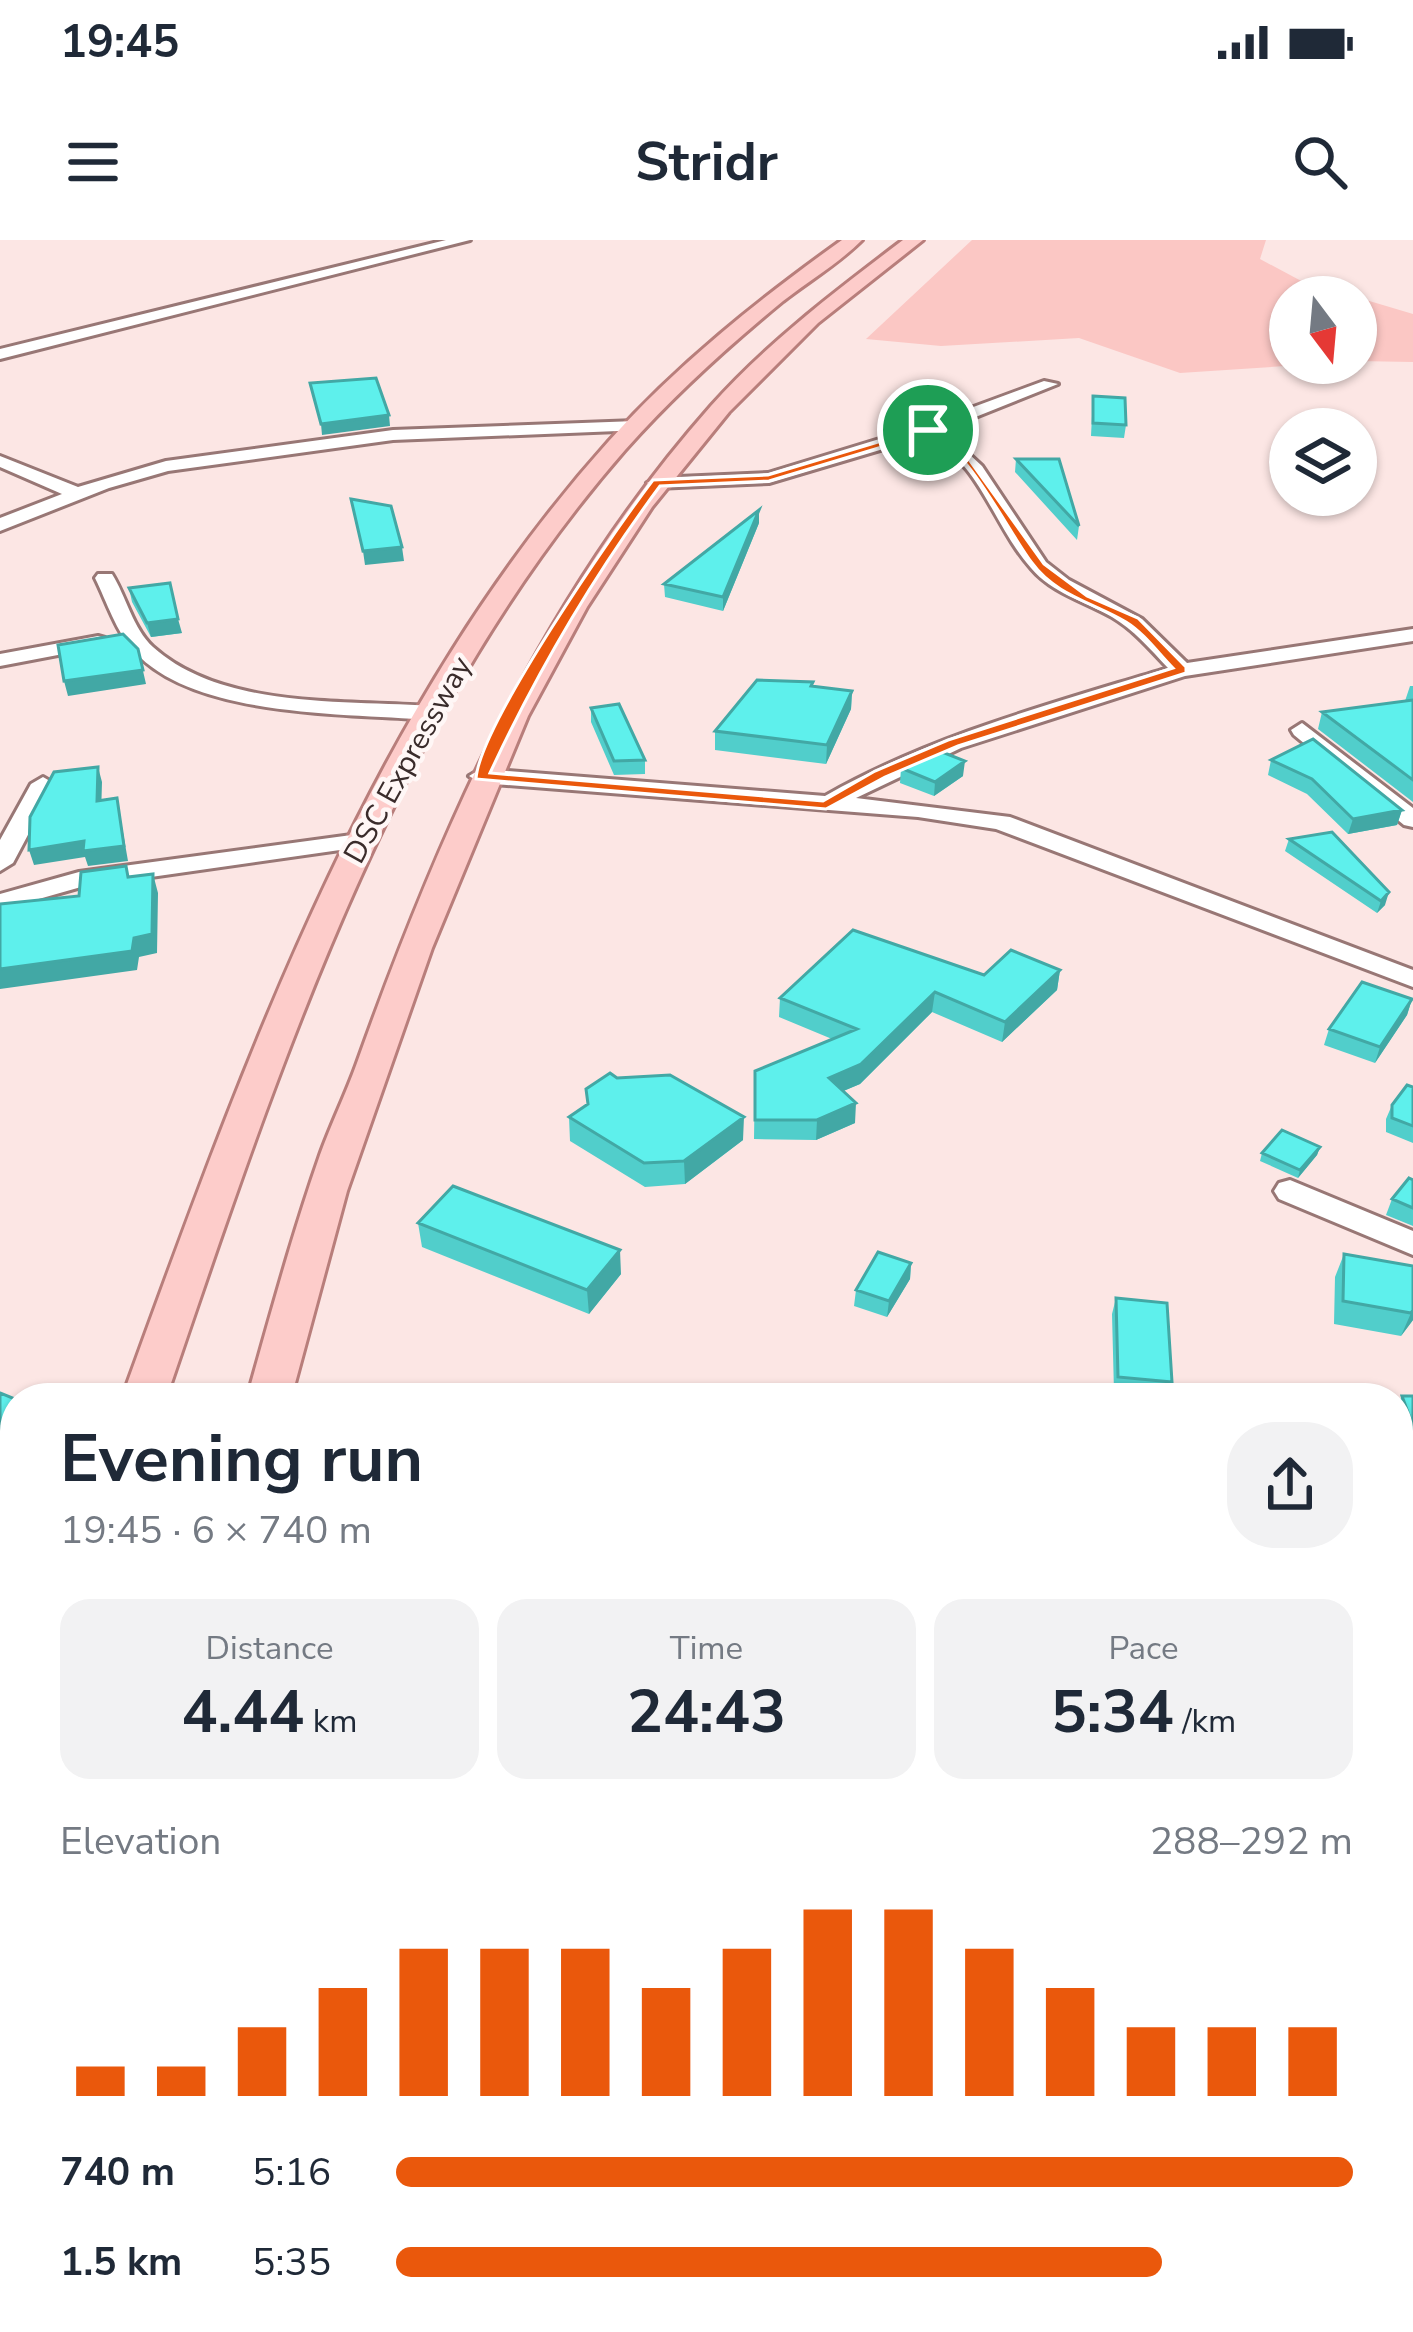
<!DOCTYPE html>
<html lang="en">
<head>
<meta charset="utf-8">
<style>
  body { margin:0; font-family:"Nunito Sans",sans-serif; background:#f2f2f3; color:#1f2937; height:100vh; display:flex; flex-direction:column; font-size:45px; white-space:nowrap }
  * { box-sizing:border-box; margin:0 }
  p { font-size:39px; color:#747a83 }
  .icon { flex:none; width:66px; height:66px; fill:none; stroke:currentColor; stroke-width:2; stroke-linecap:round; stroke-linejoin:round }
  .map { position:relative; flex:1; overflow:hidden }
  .sheet { position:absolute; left:0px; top:1143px; width:1413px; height:951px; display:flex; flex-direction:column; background:#fff; border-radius:48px 48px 0 0; box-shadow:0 3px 9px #0004 }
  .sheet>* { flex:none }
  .needle { width:78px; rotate:164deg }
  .controls { position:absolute; left:1269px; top:36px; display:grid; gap:24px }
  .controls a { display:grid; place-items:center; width:108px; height:108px; border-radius:50%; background:#fff; box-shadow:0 3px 9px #0004; font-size:60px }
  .pin { position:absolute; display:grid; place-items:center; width:102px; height:102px; color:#fff; margin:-51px; border:6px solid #fff; border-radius:50%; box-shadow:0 3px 12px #0007 }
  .round { display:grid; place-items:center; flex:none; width:126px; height:126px; border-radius:48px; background:#f2f2f3 }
  .overview { display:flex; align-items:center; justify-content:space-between; height:204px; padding:0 60px }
  h1 { font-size:66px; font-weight:700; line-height:90px }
  .stats { display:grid; grid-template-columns:repeat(3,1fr); gap:18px; height:204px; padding:12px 60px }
  .stats div { display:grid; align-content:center; border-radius:30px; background:#f2f2f3; text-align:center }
  .stats b { font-size:60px; font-weight:700 }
  .stats small { font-size:33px; font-weight:400 }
  .stats p { font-size:33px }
  .chart { height:336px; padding:24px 60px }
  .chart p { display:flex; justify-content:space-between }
  .chart svg { width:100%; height:216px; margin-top:12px; stroke:#ea580c; stroke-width:6 }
  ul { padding:0 60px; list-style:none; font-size:39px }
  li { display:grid; grid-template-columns:192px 144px 1fr; align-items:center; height:90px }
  li i { height:30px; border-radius:15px; background:#ea580c }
  .status { display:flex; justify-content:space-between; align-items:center; height:84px; padding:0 60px; background:#fff; direction:ltr }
  .status svg { height:33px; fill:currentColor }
  header { display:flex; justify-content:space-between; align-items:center; height:156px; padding:0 60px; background:#fff; font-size:54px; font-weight:700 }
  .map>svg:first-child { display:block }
  .green { fill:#fbc7c4 }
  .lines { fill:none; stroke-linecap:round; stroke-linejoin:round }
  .minor-casing { stroke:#987775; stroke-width:6 }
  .major-casing { stroke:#b87e7b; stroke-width:6 }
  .minor { fill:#fff; fill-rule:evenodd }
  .major { fill:#fdccca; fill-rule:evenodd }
  .wall { fill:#51cecb }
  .shaded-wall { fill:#42a8a5 }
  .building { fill:#5ef0ec; stroke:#42a8a5; stroke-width:3 }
  .route { fill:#ea580c; stroke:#fff; stroke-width:3; fill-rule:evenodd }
  .labels { text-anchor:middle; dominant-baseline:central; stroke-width:9; stroke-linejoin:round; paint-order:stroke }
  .far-street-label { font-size:30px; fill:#3a2c2b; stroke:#fff7f6 }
</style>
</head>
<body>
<div class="status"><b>19:45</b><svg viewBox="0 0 49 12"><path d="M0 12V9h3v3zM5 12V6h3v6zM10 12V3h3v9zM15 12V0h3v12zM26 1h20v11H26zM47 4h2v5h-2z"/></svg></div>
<header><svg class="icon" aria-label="menu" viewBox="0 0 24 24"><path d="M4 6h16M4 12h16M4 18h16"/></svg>Stridr<svg class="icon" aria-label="search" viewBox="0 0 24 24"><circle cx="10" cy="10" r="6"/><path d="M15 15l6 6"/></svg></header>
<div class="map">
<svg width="1413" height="2092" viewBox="0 0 1413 2092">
  <rect width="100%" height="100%" fill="#fce6e4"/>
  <!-- green -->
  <path class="green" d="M972 0H1266L1260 19 1305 43 1355 57H1290V123H1331L1180 133 1079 98 941 106 866 99Z
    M1356 57 1413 74V122L1356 121Z"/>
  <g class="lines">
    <defs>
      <path id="minor" d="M446 0H470L0 119V109Z
        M1044 141 1058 144 943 190 982 226 1046 322 1069 340 1142 379 1187 423 1413 389V401L1185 436 961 508 856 558 1010 577 1413 730V747L996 589 918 577 481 543 469 536 481 529 825 556C932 495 1051 464 1168 428 1150 409 1134 390 1112 377 1084 361 1052 353 1031 328 994 287 980 222 927 196L769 243 656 248 647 243 656 238 768 233 922 186Z
        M636 181 642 182V190L393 200 168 231 109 248 0 291V278L62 254 0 227V216L78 247 166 221 393 190Z
        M98 334H112C126 356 133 389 153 407 222 469 343 460 430 466L441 473 430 480C347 473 195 478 135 412 116 392 107 362 95 338Z
        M98 396 105 398V406L0 426V414Z
        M1302 483 1413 568V587L1404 585 1294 495 1291 490Z
        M43 537 55 544 13 623 0 631V600L31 544Z
        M359 594 368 596 371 601 368 606 81 647 0 670V654L79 632Z
        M1290 940 1413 991V1015L1279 959 1274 951 1279 943Z
        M1398 1222 1413 1223V1253L1398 1252Z
        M0 1234H15V1264H0Z
        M1398 1558 1413 1561V1601L1398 1598Z
        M1028 2079H1080V2092H1028Z"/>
      <path id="major" d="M842 0H862C839 23 809 41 783 61 727 107 673 156 625 210 391 478 279 827 166 1158H122C244 823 366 472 609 201 677 125 758 60 842 0Z
        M903 0H923L818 83 729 172 652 267 587 367 528 476 432 708 347 951 291 1158H247C270 1077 292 995 320 915 331 884 346 854 357 823 442 585 542 357 711 166 768 102 836 51 903 0Z
        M15 1519V1611L0 1617V1525Z
        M15 2046V2079H49L45 2092H0V2053Z"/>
    </defs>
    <!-- minor casing -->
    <use href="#minor" class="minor-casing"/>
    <!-- major casing -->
    <use href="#major" class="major-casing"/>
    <!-- minor -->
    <use href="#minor" class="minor"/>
    <!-- major -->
    <use href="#major" class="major"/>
  </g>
  <!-- wall -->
  <path class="wall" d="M1093 156 1126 185 1124 198 1091 196Z
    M1016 219 1079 286 1077 300 1015 232Z
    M759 283 723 371 665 357 664 344Z
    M129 348 182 393 151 397 132 362Z
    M813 442V446L852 451 851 469 826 524 715 510V491Z
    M1410 446H1413V562L1318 489 1322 472 1405 461Z
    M591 468 645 520V534L614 535 591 482Z
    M1271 520 1402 570 1397 585 1348 594 1307 554 1268 535Z
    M901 528 963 536 934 556 900 543Z
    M1332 592 1385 665 1377 673 1285 611 1289 599Z
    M1060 730 1057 750 1002 802 932 772 860 844 843 851 855 883 816 900 754 899 755 831 832 799 779 777 780 758 984 735Z
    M1412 759 1407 775 1375 823 1324 805 1329 789Z
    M1413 847V903L1386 892V879L1392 865Z
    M569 877 743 900 685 944 645 947 570 901Z
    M1320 907 1317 915 1298 938 1260 921 1262 913Z
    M1413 940V986L1386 975 1392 959Z
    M418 983 621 1034 589 1074 422 1007Z
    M1344 1014 1413 1026V1080L1401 1096 1334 1084 1335 1037Z
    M911 1023 910 1039 887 1077 854 1066 856 1050Z
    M1116 1058 1172 1142 1167 1158 1114 1152 1112 1074Z
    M1402 1156H1413V1221L1405 1218 1398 1197V1165Z
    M1398 1613 1413 1619V1862L1398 1860Z
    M1097 2079H1319L1320 2092H1096Z
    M1354 2079H1398L1413 2092H1353Z"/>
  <!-- shaded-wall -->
  <path class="shaded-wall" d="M389 175 390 186 322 195 321 184Z
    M759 270V283L723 371V357Z
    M402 307 404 321 365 325 363 311Z
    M178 379 182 393 151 397 147 383Z
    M138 409 146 444 68 456 64 441Z
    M852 451 851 469 826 524 827 505Z
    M965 521 963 536 934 556 935 542Z
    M98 527 102 542 101 576 97 561Z
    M117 558 128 621 88 626 85 617 34 625 29 610 84 601Z
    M1402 570 1397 585 1348 594 1353 579Z
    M153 634 158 653 157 713 139 717 137 730 0 749V729L134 698Z
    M1389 652 1385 665 1377 673 1381 661Z
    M1060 730 1057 750 1002 802 1005 782Z
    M935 752 932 772 860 844 827 858 829 838Z
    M1412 759 1407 775 1375 823 1380 807Z
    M856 863 855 883 816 900 817 880Z
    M744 877 743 900 685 944 684 921Z
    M1320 907 1317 915 1298 938 1300 930Z
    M620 1010 621 1034 589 1074 587 1050Z
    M911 1023 910 1039 887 1077 889 1061Z
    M1413 1070V1080L1401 1096 1411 1073Z
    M15 1178V1201L0 1216V1193Z"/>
  <!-- building -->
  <path class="building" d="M376 138 389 175 321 184 310 143Z
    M1093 156 1125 158 1126 185 1093 183Z
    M1016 219H1059L1079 286Z
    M351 259 391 266 402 307 363 311Z
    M759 270 723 357 664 344Z
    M170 343 178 379 147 383 129 348Z
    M123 394 138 409 143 430 64 441 58 405Z
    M757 440 813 442 811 446 852 451 827 505 715 491Z
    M1413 460V540L1322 472Z
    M619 464 645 520 614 521 591 468Z
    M1313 499 1402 570 1353 579 1312 539 1271 520Z
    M937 510 965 521 935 542 901 528Z
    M98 527 97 561 117 558 124 606 83 611 84 601 29 610 30 577 54 532Z
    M1332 592 1389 652 1381 661 1289 599Z
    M126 626 128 637 153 634 152 694 134 698 132 711 0 729V664L79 656 81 632Z
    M853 690 984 735 1011 710 1060 730 1005 782 935 752 861 824 829 838 856 863 817 880H755V831L857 789 780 758Z
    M1362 742 1412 759 1380 807 1329 789Z
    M610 833 617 838 670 835 744 877 684 921 644 923 569 877 588 864 586 849Z
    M1407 845 1413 847V886L1392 878V865Z
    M1282 890 1320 907 1300 930 1262 913Z
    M1409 938 1413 940V968L1392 959Z
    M453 946 620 1010 587 1050 418 983Z
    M878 1012 911 1023 889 1061 856 1050Z
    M1344 1014 1413 1026V1070L1411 1073 1343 1061Z
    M1116 1058 1167 1063 1172 1142 1118 1137Z
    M0 1153 15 1159V1178L0 1193Z
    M1402 1156H1413V1186Z
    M1398 1613 1413 1619V1843L1398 1841Z
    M1398 1984 1413 1989V2092H1367V2079H1398Z
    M1105 2079H1319L1320 2092H1105Z"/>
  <!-- route -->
  <path class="route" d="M928 187 950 193 1044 324 1087 356 1138 378 1186 427V433L958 506 885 537 826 569 476 539C479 486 614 291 653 240L768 235ZM928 193C967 205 1007 290 1032 323 1055 355 1094 363 1126 382 1144 393 1159 414 1173 428L948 500 875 531 823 561 490 533C537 432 594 335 660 246L769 241Z"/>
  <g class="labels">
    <!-- far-street labels -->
    <g class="far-street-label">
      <text transform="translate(408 520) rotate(-61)">DSC Expressway</text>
    </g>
  </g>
</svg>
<div class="controls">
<a><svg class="needle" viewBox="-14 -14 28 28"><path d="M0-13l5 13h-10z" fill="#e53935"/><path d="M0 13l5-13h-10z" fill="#747a83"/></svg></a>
<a><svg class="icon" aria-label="layers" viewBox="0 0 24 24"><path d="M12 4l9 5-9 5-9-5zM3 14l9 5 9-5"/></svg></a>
</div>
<div class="pin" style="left:928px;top:190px;background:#1e9e55"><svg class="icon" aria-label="arrive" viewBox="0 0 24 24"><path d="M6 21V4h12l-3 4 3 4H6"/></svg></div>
<section class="sheet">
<div class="overview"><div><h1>Evening run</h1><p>19:45 · 6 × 740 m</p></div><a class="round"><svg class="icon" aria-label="share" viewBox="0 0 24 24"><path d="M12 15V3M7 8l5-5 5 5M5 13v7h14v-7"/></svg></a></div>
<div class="stats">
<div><p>Distance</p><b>4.44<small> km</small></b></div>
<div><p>Time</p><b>24:43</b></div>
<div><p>Pace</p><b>5:34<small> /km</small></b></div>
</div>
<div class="chart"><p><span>Elevation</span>288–292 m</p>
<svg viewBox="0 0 160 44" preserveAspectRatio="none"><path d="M5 44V38M15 44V38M25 44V30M35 44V22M45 44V14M55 44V14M65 44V14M75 44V22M85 44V14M95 44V6M105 44V6M115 44V14M125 44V22M135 44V30M145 44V30M155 44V30"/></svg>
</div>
<ul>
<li><b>740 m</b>5:16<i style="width:100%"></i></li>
<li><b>1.5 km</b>5:35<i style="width:80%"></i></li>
</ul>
</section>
</div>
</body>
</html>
